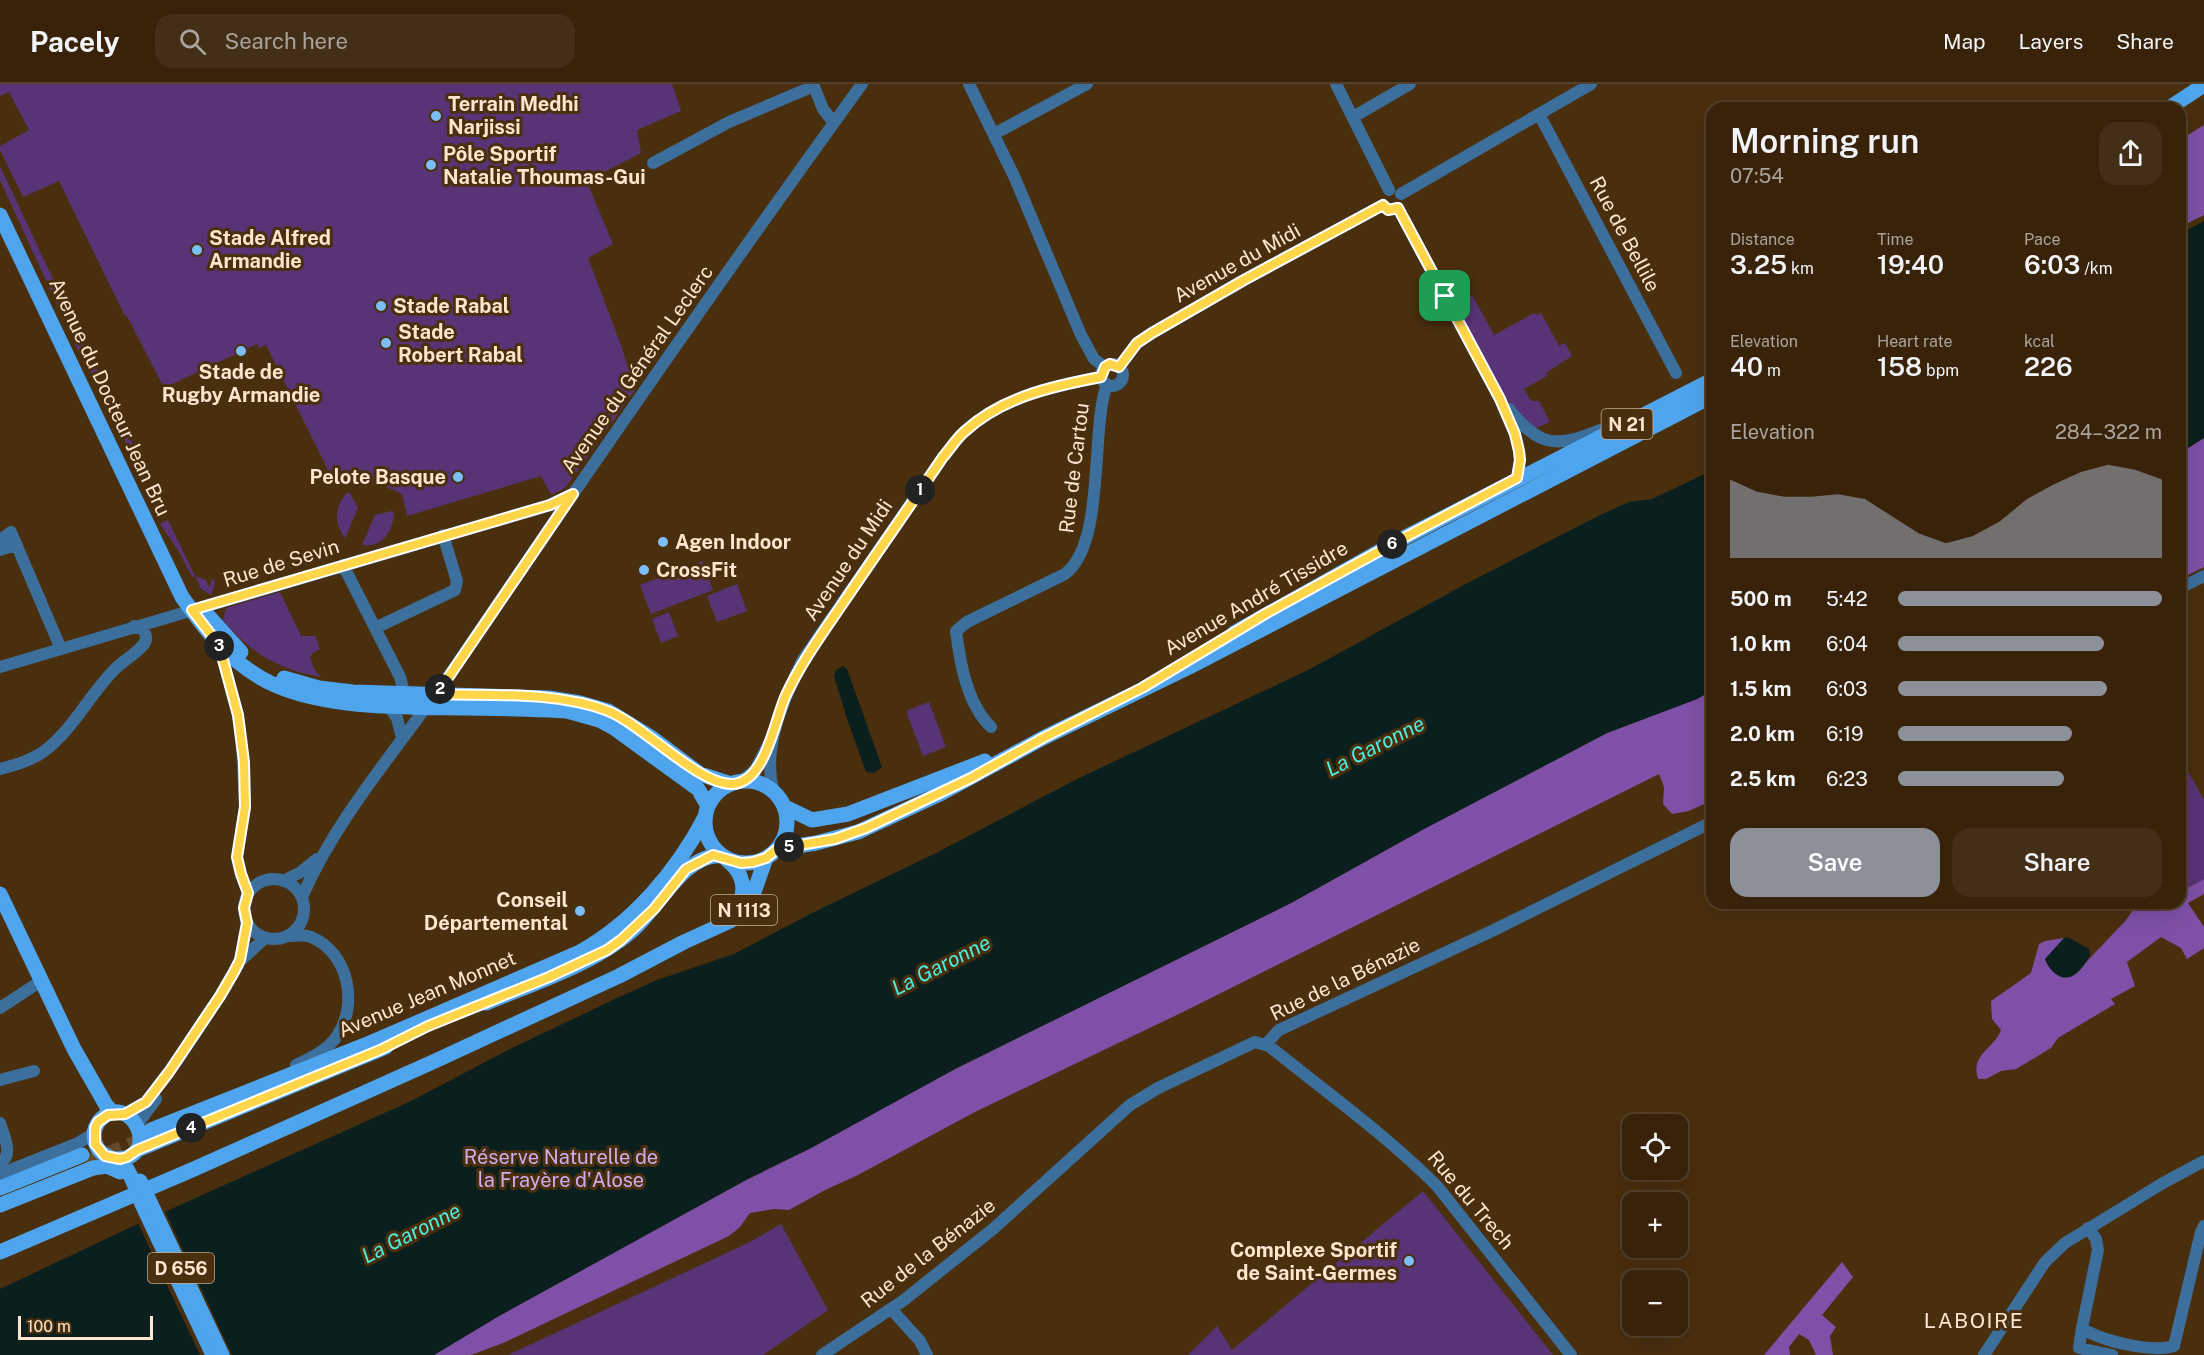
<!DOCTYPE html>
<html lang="en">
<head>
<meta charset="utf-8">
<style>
  body { margin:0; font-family:"Public Sans",sans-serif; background:#432f18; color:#f1f3f6; height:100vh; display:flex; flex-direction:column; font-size:22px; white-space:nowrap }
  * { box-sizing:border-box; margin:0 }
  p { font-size:20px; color:#aba49c }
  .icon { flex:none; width:33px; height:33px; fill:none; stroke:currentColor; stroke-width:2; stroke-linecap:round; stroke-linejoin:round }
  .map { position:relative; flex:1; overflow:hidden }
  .details { position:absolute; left:1706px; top:18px; width:480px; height:807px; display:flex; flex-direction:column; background:#38230a; border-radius:18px; box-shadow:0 6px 24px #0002,0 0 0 2px #52402b }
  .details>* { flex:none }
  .buttons { position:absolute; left:1622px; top:1030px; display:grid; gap:12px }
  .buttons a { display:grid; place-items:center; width:66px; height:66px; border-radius:12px; background:#38230a; box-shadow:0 6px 24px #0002,0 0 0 2px #52402b; font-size:30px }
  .scale { position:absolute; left:18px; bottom:15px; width:135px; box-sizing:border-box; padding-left:6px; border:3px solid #fee5ce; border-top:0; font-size:16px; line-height:21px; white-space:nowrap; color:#fee5ce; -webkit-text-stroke:4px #4a2f0e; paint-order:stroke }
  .pin { position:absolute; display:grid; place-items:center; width:51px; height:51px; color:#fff; margin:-26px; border-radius:12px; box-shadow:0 3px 9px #0006 }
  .km { position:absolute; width:30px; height:30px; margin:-15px; border-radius:50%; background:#222; color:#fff; font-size:16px; line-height:30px; text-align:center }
  .round { display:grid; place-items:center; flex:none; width:63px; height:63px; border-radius:18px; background:#432f18 }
  .summary { display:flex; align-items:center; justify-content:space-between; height:102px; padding:0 24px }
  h1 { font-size:33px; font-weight:600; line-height:45px }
  .metrics { display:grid; grid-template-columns:repeat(3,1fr); gap:9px; height:102px; padding:6px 24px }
  .metrics div { display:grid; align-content:center }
  .metrics b { font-size:26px; font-weight:600 }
  .metrics small { font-size:16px; font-weight:400 }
  .metrics p { font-size:16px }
  .chart { height:168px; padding:12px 24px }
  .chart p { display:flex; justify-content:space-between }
  .chart svg { width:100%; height:108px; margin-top:6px; fill:#8c9099; opacity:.7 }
  .button { display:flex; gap:12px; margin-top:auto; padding:12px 24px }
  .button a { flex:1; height:69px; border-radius:18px; background:#8c9099; color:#fff; font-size:24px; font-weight:600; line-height:69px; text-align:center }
  .button a+a { background:#432f18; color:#f1f3f6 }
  ul { padding:0 24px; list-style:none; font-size:20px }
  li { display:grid; grid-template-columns:96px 72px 1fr; align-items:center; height:45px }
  li i { height:15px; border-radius:8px; background:#8c9099 }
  header { display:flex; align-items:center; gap:36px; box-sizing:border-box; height:84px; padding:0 30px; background:#38230a; border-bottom:2px solid #52402b }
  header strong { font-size:28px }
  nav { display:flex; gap:33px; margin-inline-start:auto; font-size:21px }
  .search { width:420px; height:54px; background:#432f18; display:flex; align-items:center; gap:15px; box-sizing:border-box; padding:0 21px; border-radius:18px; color:#aba49c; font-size:22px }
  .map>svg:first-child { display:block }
  .green { fill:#583477 }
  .forest { fill:#7e50a7 }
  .water { fill:#0b201e }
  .pier { fill:#4a2f0e }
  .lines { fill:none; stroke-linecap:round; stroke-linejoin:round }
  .major-tunnel { stroke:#654a2b; stroke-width:15; stroke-dasharray:15 8; stroke-linecap:butt }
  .minor { stroke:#3c6f9b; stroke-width:12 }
  .major { stroke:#4ea5ed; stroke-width:15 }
  .major-bridge { stroke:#4ea5ed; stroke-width:15 }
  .route-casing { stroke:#fff; stroke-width:12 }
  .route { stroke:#ffd54a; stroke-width:8 }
  .poi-dot { fill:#7cbef9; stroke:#4a2f0e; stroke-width:2 }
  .labels { text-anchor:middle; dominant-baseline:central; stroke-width:6; stroke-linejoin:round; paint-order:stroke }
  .shield { fill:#4a2f0e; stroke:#c8ae94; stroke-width:1.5 }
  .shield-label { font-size:18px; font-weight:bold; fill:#fee5ce }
  .poi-label { font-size:20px; font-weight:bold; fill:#fee5ce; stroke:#4a2f0e; text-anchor:start }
  .street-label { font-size:20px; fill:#fee5ce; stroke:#4a2f0e }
  .park-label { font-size:20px; fill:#ceadf1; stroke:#4a2f0e }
  .water-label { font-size:21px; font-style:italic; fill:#4aefe1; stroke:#4a2f0e }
  .neighbourhood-label { font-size:21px; letter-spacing:1.5px; fill:#fee5ce; stroke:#4a2f0e }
</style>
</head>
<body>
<header>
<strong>Pacely</strong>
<div class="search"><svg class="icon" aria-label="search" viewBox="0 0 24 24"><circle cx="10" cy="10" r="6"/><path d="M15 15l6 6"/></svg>Search here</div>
<nav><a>Map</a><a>Layers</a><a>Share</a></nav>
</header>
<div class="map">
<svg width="2204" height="1271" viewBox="0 0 2204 1271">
  <rect width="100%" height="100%" fill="#4a2f0e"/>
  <!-- green -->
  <path class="green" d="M0 0H672L681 27 637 46 641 69 590 95 589 103 613 160 588 174 622 264 635 306 565 404 551 411 541 392 407 432 402 410 356 389 335 400 266 261 259 264 257 260 164 304 127 232H125L59 97 23 113 0 66V62L29 46 9 8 0 12Z
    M0 82 76 244 69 247 0 96Z
    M1460 207 1465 215 1472 211 1494 251 1534 229 1537 231 1541 229 1559 262 1565 259 1572 272 1546 289 1547 292 1524 305 1531 317H1539L1550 338 1536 344 1524 338 1508 317 1451 215Z
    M82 254 139 372 133 375 97 297 85 281 74 258Z
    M347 409H350L358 424 345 454C334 440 334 422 347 409Z
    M392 427 394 430C393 448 381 464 362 461L375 431Z
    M168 436 195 492 206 496 209 503 213 494 215 500 211 511 201 505 195 492 192 493 178 466 160 440Z
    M702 477 713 506 651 530 640 501Z
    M737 500 747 527 717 538 707 512Z
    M280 508 301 552H315L320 565 313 569 310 573 314 585 321 593C277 585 251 569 223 536L226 524Z
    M669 528 678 552 661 559 652 535Z
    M929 618 946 663 923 672 906 627Z
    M2180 673 2204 716V795L2180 808Z
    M1423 1107 1553 1271H1188L1217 1242 1232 1266Z
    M781 1140 828 1226 763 1271H508L748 1159Z"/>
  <!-- forest -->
  <path class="forest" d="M2204 41V131L2180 143V56Z
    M2204 354V483L2180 495V369Z
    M1711 607V717L1689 727 1672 730 1663 720 1664 703 1659 690 1187 926 973 1029 856 1092 825 1106 789 1126 774 1125 750 1129 740 1143 729 1152 503 1259 471 1271H434L499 1232 746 1096 811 1064 955 985 1291 819 1424 745 1607 649 1697 615Z
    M2204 795V810L2188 819 2204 843V864L2187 875 2181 864 2161 853 2127 878 2135 902 2111 915 2115 920 2058 954 2051 964 2016 985 2001 987 1986 995H1978C1970 970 1994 965 2001 946L1992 935 1991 917 2031 889 2039 860 2045 857 2064 854 2045 876 2074 891 2126 836 2136 822 2149 824 2158 819H2180V808Z
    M1842 1178 1853 1193 1822 1231 1836 1243 1830 1252 1833 1271H1816L1809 1256 1799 1250 1789 1263 1790 1271H1764Z"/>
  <!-- water -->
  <path class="water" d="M2204 137V354L2180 369V150Z
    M1711 387V607L1697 615 1607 649 1424 745 1291 819 955 985 811 1064 746 1096 499 1232 434 1271H0V1205L129 1144 411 1017 510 965 615 915 657 896 734 870 814 828 938 768 1077 695 1310 585 1460 503 1600 431 1629 418 1652 415Z
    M843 582 847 585 882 683 874 689 866 688 847 635 834 592 836 586Z
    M2068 853 2089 865 2090 872C2086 878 2081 887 2074 891 2062 899 2049 887 2045 875L2064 854Z"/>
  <!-- pier -->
  <path class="pier" d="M164 1125 232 1271H200L137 1137Z"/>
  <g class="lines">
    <!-- major-tunnel -->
    <path class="major-tunnel" d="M86 1079 150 1053"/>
    <!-- minor -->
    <path class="minor" d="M813 0 823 25 834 39
      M969 0 1014 92 1081 251 1094 275 1105 283
      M1336 0 1389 106
      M1539 30 1676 289
      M1353 33 1410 0
      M994 50 1087 0
      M653 79 729 38 814 2
      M1401 110 1591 0
      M1398 124 1500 315 1515 350 1519 367 1520 376 1517 394
      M1101 291a11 11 0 1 1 22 0a11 11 0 1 1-22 0Z
      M1119 283 1137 259 1152 249 1244 196 1383 121
      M1509 325C1538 362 1556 365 1600 346
      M0 456 11 448 61 565
      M0 466 16 461
      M343 481 400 593 406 616
      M2180 504 2204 492
      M375 544 455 506 457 497 443 451
      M219 561 238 631 242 662 245 723 237 773 241 790 248 809
      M0 583 550 421 573 410
      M388 622 397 634 402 654
      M991 643C967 620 960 579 956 547L967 538 1065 490C1106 458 1090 347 1107 300
      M0 685C15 681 30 677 43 668 73 646 89 611 115 585 124 576 136 570 143 561 148 556 146 550 143 545L134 542
      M740 698 755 686 768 661
      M773 706C762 662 784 616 802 577L943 373C950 365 956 355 964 348 1002 313 1053 302 1101 293
      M244 825a30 30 0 1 1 60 0a30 30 0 1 1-60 0Z
      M283 797 301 788 317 775
      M302 813C340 726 408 653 461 574 592 381 725 189 862 0
      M288 852C295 852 304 850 311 853 348 868 359 920 337 952 328 966 311 974 296 981
      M240 877 265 854
      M0 924 41 897
      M1266 960 1279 946 1494 846 1712 738
      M0 996 34 987
      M125 1030 146 1018 177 977 220 912 240 877 247 839
      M0 1039C4 1052 14 1071 0 1079
      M137 1041 156 1015
      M0 1090 78 1059 90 1052 95 1044
      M2088 1144 2096 1155 2098 1166 2082 1244C2101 1257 2152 1269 2174 1262L2201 1148 2204 1142
      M891 1225 920 1257 927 1271
      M2082 1244 2079 1264 2112 1271
      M822 1271 904 1216 993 1145 1130 1021 1158 1004 1255 958 1269 962C1326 1008 1385 1050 1437 1102L1571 1271
      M1984 1271 2045 1178 2065 1159 2163 1099 2204 1077"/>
    <!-- major -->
    <path class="major" d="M2169 24 2204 1
      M0 131 182 513C207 547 224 572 261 594 314 625 402 623 462 624 491 624 520 625 549 626L567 627 599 636 614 644 698 705 708 722
      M203 526 241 568
      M1234 549 1396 458 1712 296
      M284 594 319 604 353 608 549 614 580 619 608 627 652 654 700 690 731 700
      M705 738a41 41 0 1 1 82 0a41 41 0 1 1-82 0Z
      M785 723 812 736 848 730 985 677
      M777 765 816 759 858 748 942 709 1043 654 1191 582 1712 312
      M727 776C743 788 749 808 735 825
      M0 810 74 965 106 1021 113 1029
      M486 919C534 899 600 878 637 842 660 820 687 768 722 772
      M151 1046 370 959 578 869C632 840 677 787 705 733
      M137 1066 386 963
      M112 1075C166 1078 131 1004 100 1036 95 1042 93 1050 95 1058 99 1073 112 1072 122 1080 128 1084 131 1093 134 1100
      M0 1104 82 1071
      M141 1118 213 1271
      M0 1121 93 1084 107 1082 120 1088
      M0 1168 194 1085 435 977 619 892 684 858 730 837 746 823 754 808 766 774"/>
    <!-- major-bridge -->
    <path class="major-bridge" d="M140 1097 222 1271"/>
  </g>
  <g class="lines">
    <defs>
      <path id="route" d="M1383 121 1388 126 1398 124 1500 315 1515 350 1519 367 1520 376 1517 394 1396 458 1265 530 1142 604 1043 654 971 694 866 744 835 755 777 765 766 774 753 778 741 779 713 771 686 785 654 825 621 856 607 866 549 893 428 942 380 966 137 1066 127 1073 120 1075 105 1072 95 1060V1044L98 1038 108 1031 125 1030 146 1018 169 988 220 912 234 888 240 876 247 839 244 824 248 809 241 790 237 773 245 723 244 678 238 631 219 561 192 526 550 421 573 410 437 610C491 612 557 607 608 627 643 641 699 701 732 700 766 699 775 634 786 611 802 577 822 550 843 519 876 470 910 422 943 373 950 365 956 355 964 348 1002 313 1053 302 1101 293L1105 283 1110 280 1119 283 1137 259 1152 249 1244 196Z"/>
    </defs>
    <!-- route casing -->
    <use href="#route" class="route-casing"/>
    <!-- route -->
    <use href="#route" class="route"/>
  </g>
  <!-- markers -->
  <g class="poi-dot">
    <circle cx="436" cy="32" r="6"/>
    <circle cx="431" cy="81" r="6"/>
    <circle cx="197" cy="166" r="6"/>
    <circle cx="381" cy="222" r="6"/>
    <circle cx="386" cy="259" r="6"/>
    <circle cx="241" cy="267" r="6"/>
    <circle cx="458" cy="393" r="6"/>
    <circle cx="663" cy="458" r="6"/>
    <circle cx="644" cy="486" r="6"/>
    <circle cx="580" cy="827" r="6"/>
    <circle cx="1409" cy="1177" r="6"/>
  </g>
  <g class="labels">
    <!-- shield labels -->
    <g class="shield">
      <rect x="1601.5" y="325" width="51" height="30" rx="4.5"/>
      <rect x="711" y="811" width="66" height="30" rx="4.5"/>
      <rect x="148" y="1169" width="66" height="30" rx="4.5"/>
    </g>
    <g class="shield-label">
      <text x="1627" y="340">N 21</text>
      <text x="744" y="826">N 1113</text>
      <text x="181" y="1184">D 656</text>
    </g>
    <!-- poi labels -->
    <g class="poi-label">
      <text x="448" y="20">Terrain Medhi<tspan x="448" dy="23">Narjissi</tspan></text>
      <text x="443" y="70">Pôle Sportif<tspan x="443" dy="23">Natalie Thoumas-Gui</tspan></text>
      <text x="209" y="154">Stade Alfred<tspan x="209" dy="23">Armandie</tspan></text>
      <text x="393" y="222">Stade Rabal</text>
      <text x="398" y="248">Stade<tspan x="398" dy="23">Robert Rabal</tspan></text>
      <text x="241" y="288" text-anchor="middle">Stade de<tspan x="241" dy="23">Rugby Armandie</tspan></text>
      <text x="446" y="393" text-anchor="end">Pelote Basque</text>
      <text x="675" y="458">Agen Indoor</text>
      <text x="656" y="486">CrossFit</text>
      <text x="568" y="816" text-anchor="end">Conseil<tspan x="568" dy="23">Départemental</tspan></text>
      <text x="1397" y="1166" text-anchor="end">Complexe Sportif<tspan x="1397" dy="23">de Saint-Germes</tspan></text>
    </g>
    <!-- street labels -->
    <g class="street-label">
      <text transform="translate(1625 150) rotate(62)">Rue de Bellile</text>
      <text transform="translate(1237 179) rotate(-29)">Avenue du Midi</text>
      <text transform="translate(637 285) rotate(-55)">Avenue du Général Leclerc</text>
      <text transform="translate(110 313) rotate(65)">Avenue du Docteur Jean Bru</text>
      <text transform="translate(1074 384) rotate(-83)">Rue de Cartou</text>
      <text transform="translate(848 476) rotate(-56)">Avenue du Midi</text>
      <text transform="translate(281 479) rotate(-17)">Rue de Sevin</text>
      <text transform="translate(1256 514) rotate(-30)">Avenue André Tissidre</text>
      <text transform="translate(1345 895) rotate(-26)">Rue de la Bénazie</text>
      <text transform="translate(427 910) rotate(-23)">Avenue Jean Monnet</text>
      <text transform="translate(1471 1116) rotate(50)">Rue du Trech</text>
      <text transform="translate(928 1169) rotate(-38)">Rue de la Bénazie</text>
    </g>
    <!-- park labels -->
    <g class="park-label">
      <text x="561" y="1073">Réserve Naturelle de<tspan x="561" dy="23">la Frayère d'Alose</tspan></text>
    </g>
    <!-- water labels -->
    <g class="water-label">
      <text transform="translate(1375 662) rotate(-27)">La Garonne</text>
      <text transform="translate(941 881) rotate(-27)">La Garonne</text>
      <text transform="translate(411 1149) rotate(-27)">La Garonne</text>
    </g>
    <!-- neighbourhood labels -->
    <g class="neighbourhood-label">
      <text x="1974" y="1236">LABOIRE</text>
    </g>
  </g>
</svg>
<div class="buttons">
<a><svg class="icon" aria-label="locate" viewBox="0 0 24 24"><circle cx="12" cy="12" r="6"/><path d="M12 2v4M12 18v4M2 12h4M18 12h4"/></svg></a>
<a>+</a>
<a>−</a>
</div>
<div class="scale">100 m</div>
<div class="pin" style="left:1445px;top:212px;background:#1e9e55"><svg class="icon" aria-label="arrive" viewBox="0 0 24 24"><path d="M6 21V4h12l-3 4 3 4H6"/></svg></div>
<b class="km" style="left:920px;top:406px">1</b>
<b class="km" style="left:440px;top:605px">2</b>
<b class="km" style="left:219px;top:562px">3</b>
<b class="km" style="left:191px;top:1044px">4</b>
<b class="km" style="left:789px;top:763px">5</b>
<b class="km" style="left:1392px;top:460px">6</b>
<section class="details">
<div class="summary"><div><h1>Morning run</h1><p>07:54</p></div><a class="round"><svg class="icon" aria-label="share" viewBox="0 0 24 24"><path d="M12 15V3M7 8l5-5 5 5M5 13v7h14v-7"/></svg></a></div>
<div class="metrics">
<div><p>Distance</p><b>3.25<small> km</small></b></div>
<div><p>Time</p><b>19:40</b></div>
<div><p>Pace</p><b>6:03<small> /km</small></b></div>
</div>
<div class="metrics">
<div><p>Elevation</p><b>40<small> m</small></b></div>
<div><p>Heart rate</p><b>158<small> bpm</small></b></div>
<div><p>kcal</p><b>226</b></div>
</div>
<div class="chart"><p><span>Elevation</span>284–322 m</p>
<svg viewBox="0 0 160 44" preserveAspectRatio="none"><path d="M0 44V12L10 17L20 19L30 19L40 18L50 20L60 27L70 34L80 38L90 35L100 29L110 20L120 14L130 9L140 6L150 8L160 12V44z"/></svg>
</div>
<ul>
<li><b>500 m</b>5:42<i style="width:100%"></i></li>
<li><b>1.0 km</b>6:04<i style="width:78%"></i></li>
<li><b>1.5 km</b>6:03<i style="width:79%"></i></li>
<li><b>2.0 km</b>6:19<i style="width:66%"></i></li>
<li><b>2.5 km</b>6:23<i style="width:63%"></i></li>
</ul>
<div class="button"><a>Save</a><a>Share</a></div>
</section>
</div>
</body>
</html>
